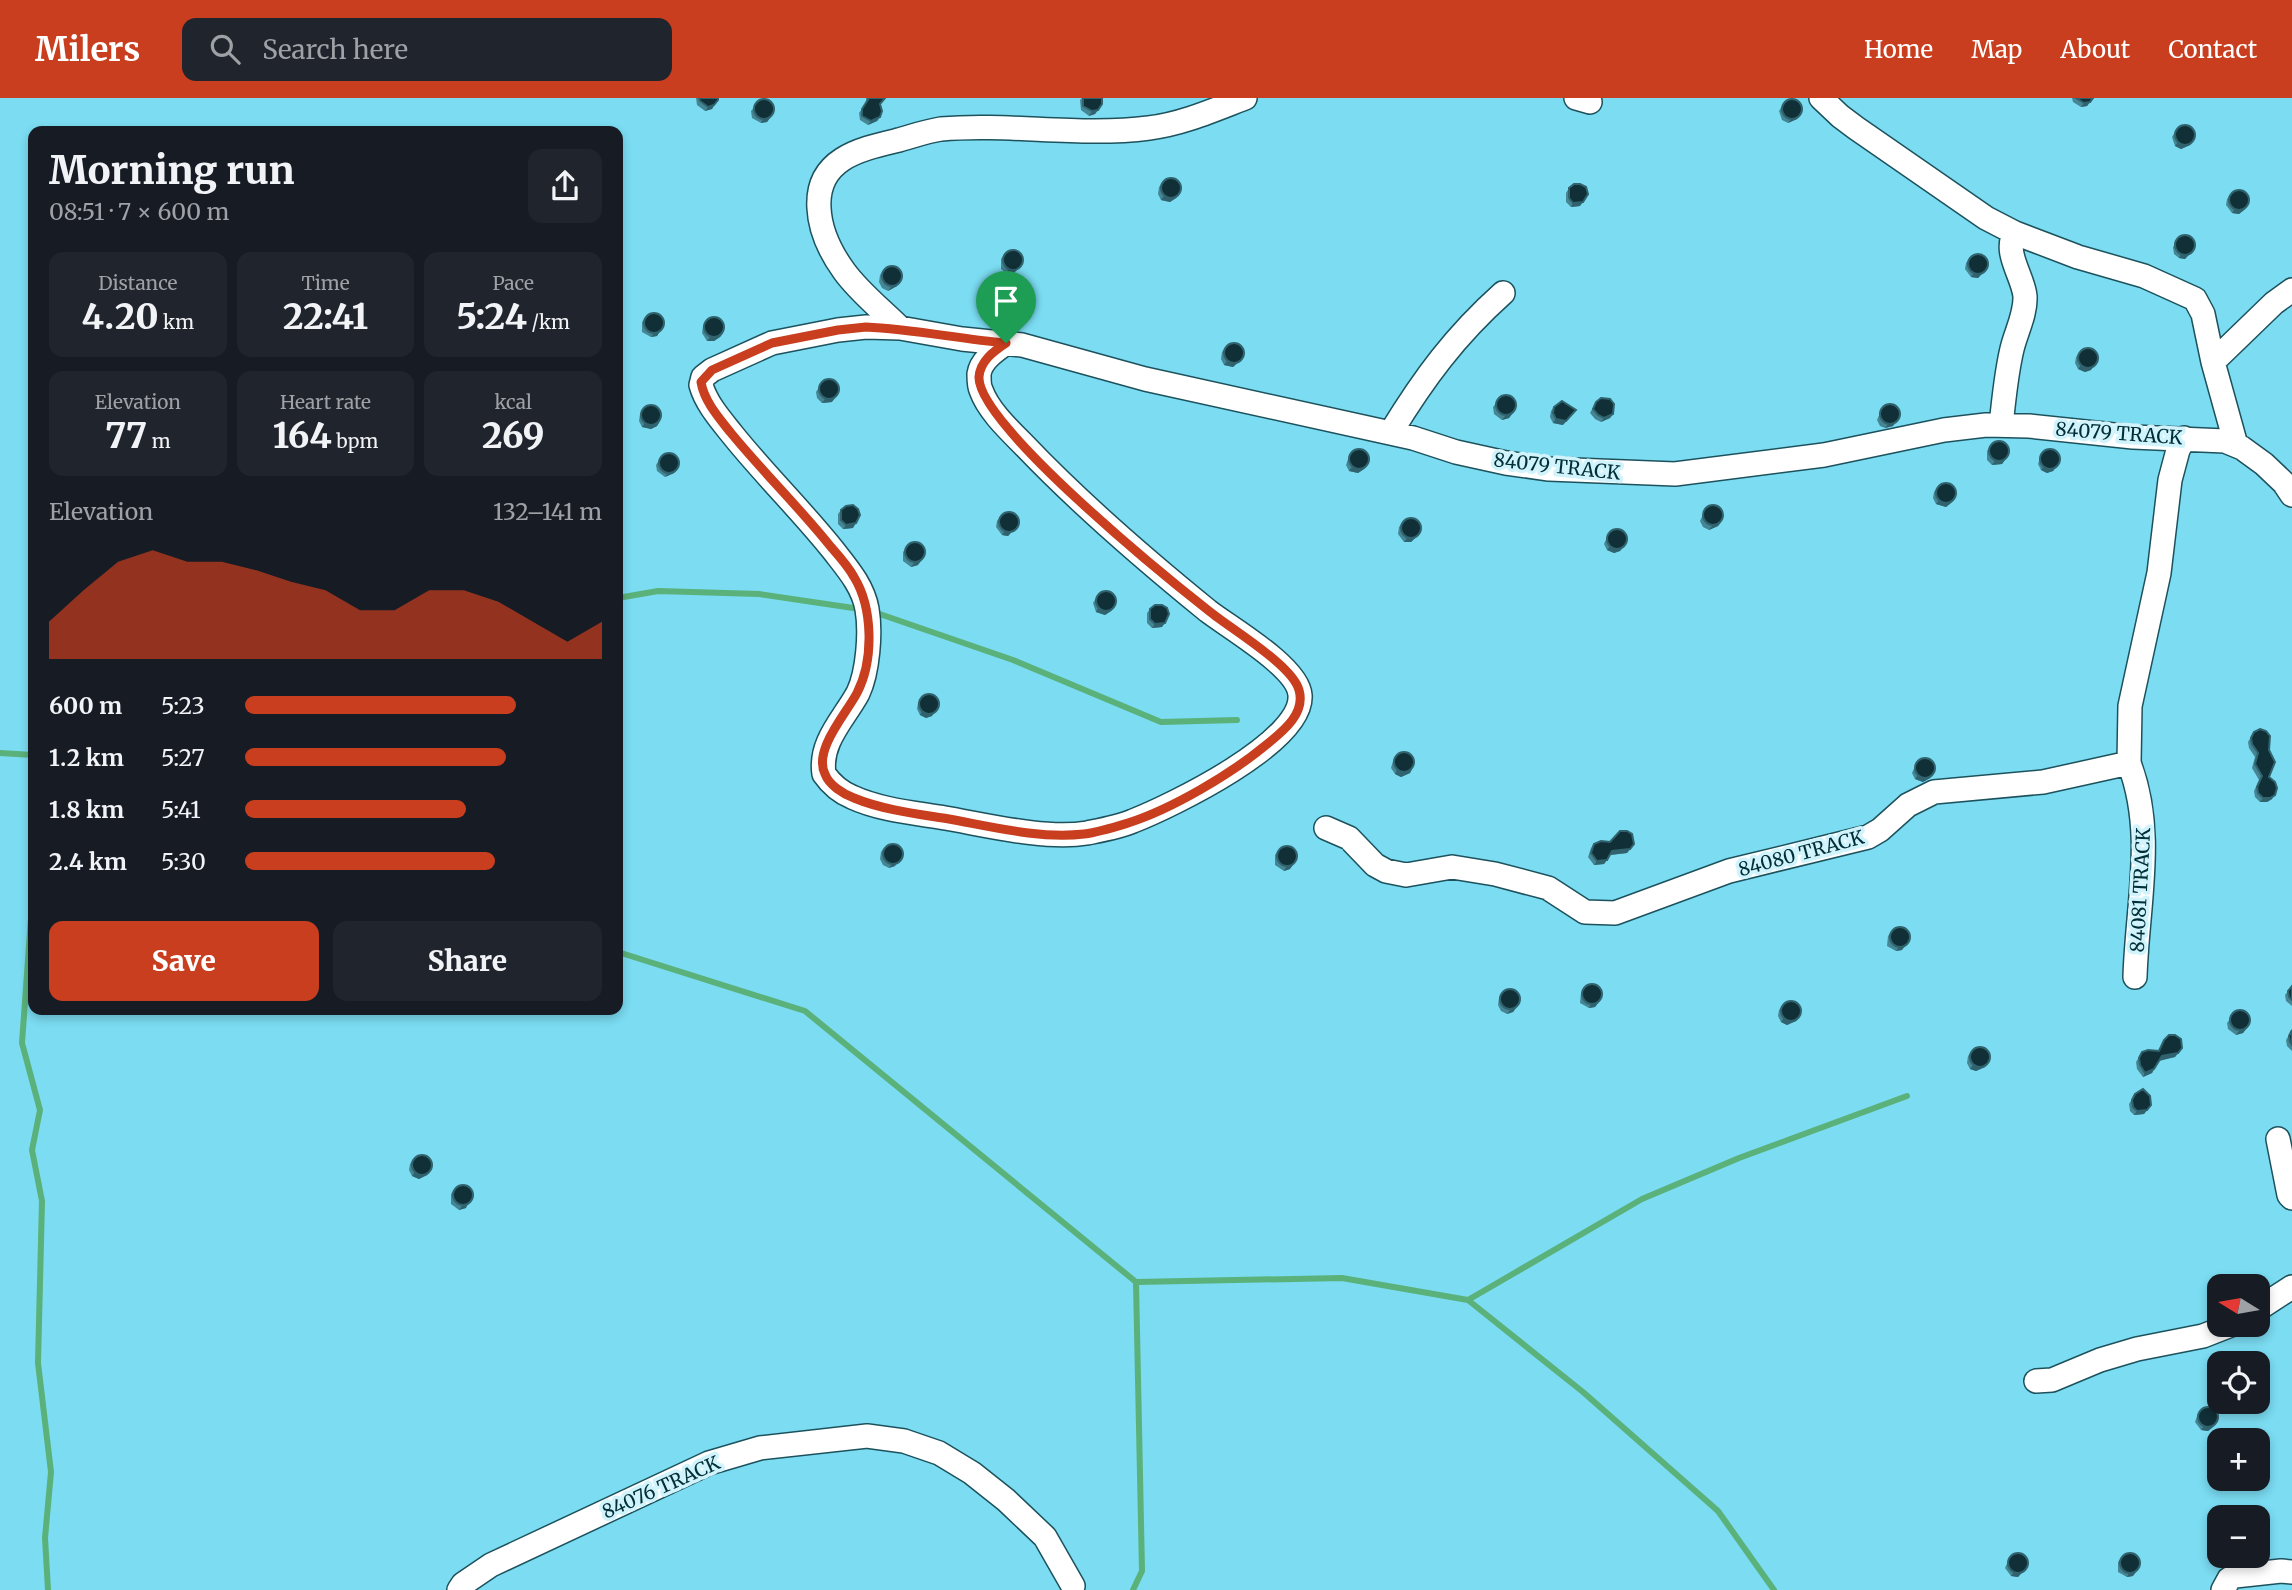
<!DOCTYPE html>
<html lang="en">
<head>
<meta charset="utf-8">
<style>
  body { margin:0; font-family:Merriweather,serif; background:#20242c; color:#f1f3f6; height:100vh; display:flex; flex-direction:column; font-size:26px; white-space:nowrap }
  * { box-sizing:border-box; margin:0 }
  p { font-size:23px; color:#9ea1a6 }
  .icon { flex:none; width:38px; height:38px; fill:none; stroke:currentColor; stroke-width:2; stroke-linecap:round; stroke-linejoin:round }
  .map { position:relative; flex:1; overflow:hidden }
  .drawer { position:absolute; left:28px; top:28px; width:595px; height:889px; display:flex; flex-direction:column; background:#171b24; border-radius:14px; box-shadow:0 4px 10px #0003 }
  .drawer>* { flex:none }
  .needle { width:46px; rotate:281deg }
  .buttons { position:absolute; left:2207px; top:1176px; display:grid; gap:14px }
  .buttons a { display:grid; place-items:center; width:63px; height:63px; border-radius:14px; background:#171b24; box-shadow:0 4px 10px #0003; font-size:35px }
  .pin { position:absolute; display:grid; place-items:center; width:60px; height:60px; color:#fff; margin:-72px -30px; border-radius:50% 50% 50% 0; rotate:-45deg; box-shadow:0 0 7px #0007 }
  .pin .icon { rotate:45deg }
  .round { display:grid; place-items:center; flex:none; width:74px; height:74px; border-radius:14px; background:#20242c }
  .summary { display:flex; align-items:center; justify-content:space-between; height:119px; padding:0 21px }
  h1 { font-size:38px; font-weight:800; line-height:52px }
  .metrics { display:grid; grid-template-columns:repeat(3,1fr); gap:10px; height:119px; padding:7px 21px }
  .metrics div { display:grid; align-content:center; border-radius:14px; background:#20242c; text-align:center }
  .metrics b { font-size:35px; font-weight:800 }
  .metrics small { font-size:19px; font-weight:400 }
  .metrics p { font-size:19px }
  .chart { height:196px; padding:14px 21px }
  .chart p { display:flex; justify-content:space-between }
  .chart svg { width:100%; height:126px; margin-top:7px; fill:#c83e1e; opacity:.7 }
  .cta { display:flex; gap:14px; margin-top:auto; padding:14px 21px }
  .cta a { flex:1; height:80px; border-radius:14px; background:#c83e1e; color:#fff; font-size:28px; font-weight:800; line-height:80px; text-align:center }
  .cta a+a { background:#20242c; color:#f1f3f6 }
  ul { padding:0 21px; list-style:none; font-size:23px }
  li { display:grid; grid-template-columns:112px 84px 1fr; align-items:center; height:52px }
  li i { height:18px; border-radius:9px; background:#c83e1e }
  header { display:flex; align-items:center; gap:42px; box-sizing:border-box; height:98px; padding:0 35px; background:#c83e1e; color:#fff }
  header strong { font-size:33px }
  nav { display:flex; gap:38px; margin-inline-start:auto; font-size:24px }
  .search { width:490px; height:63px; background:#20242c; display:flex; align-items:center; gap:18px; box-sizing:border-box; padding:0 24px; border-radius:14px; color:#9ea1a6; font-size:26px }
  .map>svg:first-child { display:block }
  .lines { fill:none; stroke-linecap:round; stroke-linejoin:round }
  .stream { stroke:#5ab17a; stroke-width:6 }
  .minor-casing { stroke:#1d525d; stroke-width:26 }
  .minor { stroke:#fff; stroke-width:23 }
  .wall { fill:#468694 }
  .shaded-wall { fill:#30636e }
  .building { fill:#102f36; stroke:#30636e; stroke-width:2 }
  .route-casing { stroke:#fff; stroke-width:14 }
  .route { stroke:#c83e1e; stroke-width:9 }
  .labels { text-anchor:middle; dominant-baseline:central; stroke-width:7; stroke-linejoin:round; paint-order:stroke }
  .street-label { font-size:19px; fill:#012f37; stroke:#d0f3fc }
</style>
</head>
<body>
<header>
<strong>Milers</strong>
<div class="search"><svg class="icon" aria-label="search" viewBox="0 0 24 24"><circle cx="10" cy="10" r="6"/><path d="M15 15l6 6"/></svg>Search here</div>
<nav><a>Home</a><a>Map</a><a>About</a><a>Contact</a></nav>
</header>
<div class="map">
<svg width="2292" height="1492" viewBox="0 0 2292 1492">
  <rect width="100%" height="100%" fill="#7bdcf2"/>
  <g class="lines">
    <!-- stream -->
    <path class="stream" d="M618 500 658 493 759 496 860 511
      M871 513 1013 562 1161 624 1237 622
      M0 655 33 657
      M32 657 31 820 22 945 40 1012 32 1052 42 1103 38 1265 51 1374 45 1440 48 1492
      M618 854 805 913 1136 1184 1142 1473 1133 1492
      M1136 1184 1342 1180 1468 1202 1583 1294 1718 1413 1774 1492
      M1468 1202 1642 1101 1739 1060 1907 998"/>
    <defs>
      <path id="minor" d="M1576 0 1590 4
        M1821 0 1840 18 1856 30 1986 120 2015 135
        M900 230C882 212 859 194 844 173 831 155 820 132 819 110 816 60 861 51 899 42 913 38 927 33 941 31 1010 25 1080 39 1149 30 1182 26 1214 12 1245 0
        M1006 245C995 253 981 262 979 276 979 281 979 288 981 292 988 312 1008 331 1023 346 1080 406 1144 461 1208 513 1230 530 1298 569 1300 597 1304 644 1171 708 1133 723 1119 729 1102 732 1087 735 1046 742 986 727 945 720 915 715 880 712 852 699 840 694 831 686 824 676 819 644 844 621 858 595 868 574 871 534 867 511 863 488 847 470 833 452 801 412 764 376 732 336 720 321 706 305 701 287L703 279 712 272 772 245 838 232 866 229 900 230 962 241 1022 247 1145 281 1413 340 1456 354 1506 365 1549 371 1675 376 1824 357 1944 332 1986 327 2029 328 2133 339 2225 343 2242 350 2264 366 2284 385 2292 397
        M2213 264 2274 205 2292 192
        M2001 327C2004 301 2006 276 2012 251 2016 234 2026 216 2025 198 2023 178 2003 154 2015 135L2078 159 2144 178 2195 201 2203 216 2213 264 2236 347
        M1391 334C1424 280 1455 238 1503 195
        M2129 665C2156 735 2137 807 2135 879
        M1326 730 1349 740 1375 767 1386 773 1406 777 1452 769 1495 776 1548 790 1585 814 1615 815 1729 773 1868 739 1880 732 1908 707 1934 694 2043 684 2129 665 2130 608 2159 475 2170 382 2178 352 2184 340
        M2278 1041 2289 1097 2292 1100
        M2258 1211 2292 1189
        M2036 1283 2052 1282 2100 1262 2137 1251 2203 1238 2231 1227
        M459 1492 463 1486 491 1467 709 1365 760 1350 867 1338 904 1343 939 1355 972 1375 1006 1402 1045 1439 1073 1488
        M2223 1492 2229 1481 2235 1478 2281 1473 2292 1474"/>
    </defs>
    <!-- minor casing -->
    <use href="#minor" class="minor-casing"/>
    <!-- minor -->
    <use href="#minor" class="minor"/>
  </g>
  <!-- wall -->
  <path class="wall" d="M696 0H718V2L712 11 705 13 697 7Z
    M866 0H886L880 6V19L877 23 868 27 860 22 859 15 866 5Z
    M1082 0H1102L1099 10 1095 16 1089 18 1081 12 1080 2Z
    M2072 0H2093L2087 8 2081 9 2073 4Z
    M760 2 774 14 767 24 761 25 752 20 751 13Z
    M1785 3 1797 21 1788 25 1782 22 1779 13Z
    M2178 29 2193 43 2190 47 2181 51 2175 48 2172 39Z
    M1162 85 1179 96 1176 100 1170 104 1161 102 1158 96 1159 89Z
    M1569 90 1580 108 1571 109 1566 104V95Z
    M2230 97 2247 108 2244 112 2239 116 2232 115 2226 107 2227 101Z
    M2182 137 2195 150 2185 161 2179 160 2174 156 2173 149Z
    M1004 157 1023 165 1013 176 1006 175 1001 171V161Z
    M1969 161 1985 173 1978 180 1971 179 1965 171 1966 165Z
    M883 173 897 188 888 193 882 190 879 184 880 177Z
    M645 220 660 233 657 238 651 239 642 234V224Z
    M706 224 723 235 720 239 714 243H707L702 235 703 228Z
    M1225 250 1240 263 1233 269 1224 267 1221 261 1222 254Z
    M2079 255 2091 272 2085 274 2078 271 2075 265 2076 259Z
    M822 284 832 304 822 305 817 300 816 294Z
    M1502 298 1516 311 1509 320 1502 322 1494 316 1493 309Z
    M1596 304 1613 316 1610 320 1601 324 1595 321 1590 315Z
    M1883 308 1893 328 1885 330 1880 328 1877 322Z
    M1554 309 1563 327 1553 325 1550 319 1551 313Z
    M643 312 660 323 657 328 651 331 642 329 639 323 640 316Z
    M1990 348 2008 357 2002 366 1992 367 1987 362V353Z
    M1352 353 1367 367 1364 371 1358 375 1349 373 1346 367 1349 358Z
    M2044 353 2056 369 2053 373 2047 375 2041 372 2038 366 2041 357Z
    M662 357 674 375 665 379 657 373 656 367Z
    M1937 390 1954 401 1951 405 1946 409 1936 406 1933 400 1934 394Z
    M1706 410 1721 424 1718 428 1709 432 1703 429 1700 423Z
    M841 412 853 430 843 431 838 426V416Z
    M1000 419 1018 427 1008 438 1002 437 996 429 997 423Z
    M1402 425 1421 434 1411 444H1404L1398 436 1399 429Z
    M1610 433 1623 449 1620 453 1614 455 1607 452 1604 446 1608 437Z
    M906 450 918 467 911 469 903 463V454Z
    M1099 495 1114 509 1111 513 1105 517 1096 514 1093 505Z
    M1150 511 1162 529 1152 530 1147 525V515Z
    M920 601 932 618 926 620 920 617 917 611 918 605Z
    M2254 634 2269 652V679L2272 701 2267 704H2260L2255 699 2254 693 2259 682 2252 670 2255 659 2249 650 2248 644Z
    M1395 659 1412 671 1410 675 1401 679 1395 676 1391 670 1393 663Z
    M1918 662 1933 676 1930 680 1923 684 1915 681 1912 675Z
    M1610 744 1631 750 1627 755 1610 757 1604 766 1594 767 1588 759 1591 750 1594 746Z
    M884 750 895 768 889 770 883 767 880 761 881 754Z
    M1278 753 1290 771 1284 773 1275 767V757Z
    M1891 834 1902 852 1896 853 1887 848 1888 838Z
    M2292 888V908L2286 903 2285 897Z
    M1584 891 1598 905 1595 909 1589 910 1580 905 1581 895Z
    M1502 896 1516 910 1513 914 1507 916 1501 913 1498 907 1499 900Z
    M1782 908 1799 919 1796 923 1787 927 1781 924 1778 918 1779 912Z
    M2236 913 2250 926 2243 935 2236 937 2228 931 2227 925Z
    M2292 932V953L2287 948 2286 942Z
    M2164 942 2182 950 2175 959 2159 962 2152 975 2143 979 2137 971 2136 964 2142 954 2158 953Z
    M1971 954 1985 969 1976 973 1970 971 1967 965 1968 958Z
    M2135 996 2151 1007 2144 1016 2134 1017 2130 1013 2129 1006Z
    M413 1061 430 1073 427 1077 419 1081 412 1078 409 1072 410 1066Z
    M454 1092 466 1110 459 1112 451 1106V1096Z
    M2199 1314 2216 1325 2213 1329 2208 1333 2201 1332 2195 1324 2197 1318Z
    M2011 1457 2028 1468 2018 1479 2011 1478 2005 1470 2009 1461Z
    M2121 1460 2133 1478 2127 1479 2118 1474V1464Z"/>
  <!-- shaded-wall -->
  <path class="shaded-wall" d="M2090 4 2087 8 2081 9 2084 5Z
    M714 7 712 11 705 13 708 9Z
    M1098 12 1095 16 1089 18 1092 13Z
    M1800 17 1797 21 1788 25 1791 21Z
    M880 19 877 23 868 27 871 23Z
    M770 20 767 24 761 25 763 21Z
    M2193 43 2190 47 2181 51 2175 48 2178 44Z
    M1179 96 1176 100 1170 104 1161 102 1164 98Z
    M1583 104 1580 108 1571 109 1573 105Z
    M2247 108 2244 112 2239 116 2232 115 2235 111Z
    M2195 150 2185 161 2179 160 2181 156Z
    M1023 165 1013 176 1006 175 1009 171Z
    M1988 169 1978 180 1971 179 1974 175Z
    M900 184 897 188 888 193 891 189Z
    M660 233 657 238 651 239 654 235Z
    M723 235 720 239 714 243H707L710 239Z
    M1243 259 1233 269 1224 267 1227 263Z
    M2081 267 2094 268 2091 272 2085 274 2078 271Z
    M835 300 832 304 822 305 825 301Z
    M1512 316 1509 320 1502 322 1505 318Z
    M1573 316 1563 327 1553 325 1556 321Z
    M1613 316 1610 320 1601 324 1604 320Z
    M660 323 657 328 651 331 642 329 645 325Z
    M1896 324 1893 328 1885 330 1888 326Z
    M2005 362 2002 366 1992 367 1995 363Z
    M1367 367 1364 371 1358 375 1349 373 1352 369Z
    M2044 368 2056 369 2053 373 2047 375 2041 372Z
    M677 371 674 375 665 379 668 375Z
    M1954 401 1951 405 1946 409 1936 406 1939 402Z
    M1721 424 1718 428 1709 432 1712 428Z
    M856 425 853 430 843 431 846 427Z
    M1018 427 1008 438 1002 437 1005 433Z
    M1421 434 1411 444H1404L1407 440Z
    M1610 448 1623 449 1620 453 1614 455 1607 452Z
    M921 463 918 467 911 469 914 465Z
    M1114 509 1111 513 1105 517 1096 514 1098 510Z
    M1165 525 1162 529 1152 530 1155 526Z
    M922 613 935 614 932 618 926 620 920 617Z
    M1412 671 1410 675 1401 679 1395 676 1397 672Z
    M1933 676 1930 680 1923 684 1915 681 1918 677Z
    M2275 697 2272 701 2267 704H2260L2263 700Z
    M1630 751 1627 755 1610 757 1612 753Z
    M1607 762 1604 766 1594 767 1597 763Z
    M898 764 895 768 889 770 892 766Z
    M1293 767 1290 771 1284 773 1286 769Z
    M1905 848 1902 852 1896 853 1899 849Z
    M1598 905 1595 909 1589 910 1591 906Z
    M1516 910 1513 914 1507 916 1510 912Z
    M1799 919 1796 923 1787 927 1781 924 1784 920Z
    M2246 931 2243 935 2236 937 2239 933Z
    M2178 955 2175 959 2159 963 2162 958Z
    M1988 965 1985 969 1976 973 1970 971 1973 967Z
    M2154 971 2152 975 2143 979 2145 975Z
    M2147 1012 2144 1016 2134 1017 2137 1013Z
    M430 1073 427 1077 419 1081 412 1078 415 1074Z
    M468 1106 466 1110 459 1112 462 1108Z
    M2216 1325 2213 1329 2208 1333 2201 1332 2204 1328Z
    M2028 1468 2018 1479 2011 1478 2014 1474Z
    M2136 1474 2133 1478 2127 1479 2129 1475Z"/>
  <!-- building -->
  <path class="building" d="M699 0H718V2L714 7 708 9 700 3Z
    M869 0H885L880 6 882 13 880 19 871 23 862 18V11Z
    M1083 0H1102V6L1098 12 1092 13 1083 8Z
    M2076 0H2093L2090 4 2084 5Z
    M754 11a10 10 0 1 1 20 0a10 10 0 1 1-20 0Z
    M1782 11a10 10 0 1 1 20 0a10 10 0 1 1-20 0Z
    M2175 37a10 10 0 1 1 20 0a10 10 0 1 1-20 0Z
    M1161 90a10 10 0 1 1 20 0a10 10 0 1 1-20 0Z
    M1574 86H1580L1586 89 1588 96 1583 104 1573 105 1569 100V90Z
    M2229 102a10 10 0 1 1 20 0a10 10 0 1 1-20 0Z
    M2175 147a10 10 0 1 1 20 0a10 10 0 1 1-20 0Z
    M1003 162a10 10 0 1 1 20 0a10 10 0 1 1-20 0Z
    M1968 166a10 10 0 1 1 20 0a10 10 0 1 1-20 0Z
    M882 178a10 10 0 1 1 20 0a10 10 0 1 1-20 0Z
    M644 225a10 10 0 1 1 20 0a10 10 0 1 1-20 0Z
    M704 229a10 10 0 1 1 20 0a10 10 0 1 1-20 0Z
    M1224 255a10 10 0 1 1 20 0a10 10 0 1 1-20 0Z
    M2078 260a10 10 0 1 1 20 0a10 10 0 1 1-20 0Z
    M819 291a10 10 0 1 1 20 0a10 10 0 1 1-20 0Z
    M1496 307a10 10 0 1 1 20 0a10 10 0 1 1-20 0Z
    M1601 300 1610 301 1614 306 1613 316 1604 320 1598 317 1593 311 1596 304Z
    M1562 303 1576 312 1566 323 1556 321 1553 315 1554 309Z
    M1880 316a10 10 0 1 1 20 0a10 10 0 1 1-20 0Z
    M641 317a10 10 0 1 1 20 0a10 10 0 1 1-20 0Z
    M1989 353a10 10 0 1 1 20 0a10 10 0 1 1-20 0Z
    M2040 361a10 10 0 1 1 20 0a10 10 0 1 1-20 0Z
    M1349 361a10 10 0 1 1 20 0a10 10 0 1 1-20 0Z
    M659 365a10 10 0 1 1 20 0a10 10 0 1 1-20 0Z
    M1936 395a10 10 0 1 1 20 0a10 10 0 1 1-20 0Z
    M853 407 858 411 860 417 856 425 846 427 841 422V412L846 408Z
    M1703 417a10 10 0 1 1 20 0a10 10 0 1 1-20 0Z
    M999 424a10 10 0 1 1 20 0a10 10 0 1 1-20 0Z
    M1401 430a10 10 0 1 1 20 0a10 10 0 1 1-20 0Z
    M1607 441a10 10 0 1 1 20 0a10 10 0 1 1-20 0Z
    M905 454a10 10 0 1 1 20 0a10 10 0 1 1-20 0Z
    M1096 503a10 10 0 1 1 20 0a10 10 0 1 1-20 0Z
    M1155 507H1162L1167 510 1169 516 1165 525 1155 526 1150 521V511Z
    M919 606a10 10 0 1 1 20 0a10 10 0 1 1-20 0Z
    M2260 631 2266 633 2270 638 2269 652 2275 664 2269 679 2275 684 2277 690 2275 697 2270 700H2263L2258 695 2257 689 2262 678 2255 666 2258 655 2252 646 2251 640 2254 634Z
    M1394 664a10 10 0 1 1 20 0a10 10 0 1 1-20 0Z
    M1915 670a10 10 0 1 1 20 0a10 10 0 1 1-20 0Z
    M1620 733H1627L1632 736 1634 746 1630 751 1612 753 1607 762 1597 763 1591 755 1594 746 1601 743 1610 744Z
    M883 756a10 10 0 1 1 20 0a10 10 0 1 1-20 0Z
    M1277 758a10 10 0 1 1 20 0a10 10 0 1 1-20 0Z
    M1890 839a10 10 0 1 1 20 0a10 10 0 1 1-20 0Z
    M1582 896a10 10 0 1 1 20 0a10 10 0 1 1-20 0Z
    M2292 888V902L2289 899 2288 893Z
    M1500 901a10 10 0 1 1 20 0a10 10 0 1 1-20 0Z
    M1781 913a10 10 0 1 1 20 0a10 10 0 1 1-20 0Z
    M2230 922a10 10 0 1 1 20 0a10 10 0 1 1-20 0Z
    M2292 932V947L2290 944 2289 938Z
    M2169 937H2175L2181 941 2182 950 2178 955 2162 958 2154 971 2145 975 2140 967 2139 960 2142 954 2148 952 2159 953 2164 942Z
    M1970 959a10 10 0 1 1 20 0a10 10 0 1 1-20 0Z
    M2143 991 2150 998 2151 1007 2147 1012 2137 1013 2133 1009 2132 1002 2135 996Z
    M412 1067a10 10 0 1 1 20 0a10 10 0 1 1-20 0Z
    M453 1097a10 10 0 1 1 20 0a10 10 0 1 1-20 0Z
    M2198 1319a10 10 0 1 1 20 0a10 10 0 1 1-20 0Z
    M2120 1465a10 10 0 1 1 20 0a10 10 0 1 1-20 0Z
    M2008 1465a10 10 0 1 1 20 0a10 10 0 1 1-20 0Z"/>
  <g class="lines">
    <defs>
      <path id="route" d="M866 229C913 231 959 241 1006 245 994 253 980 263 979 279 977 326 1167 480 1209 513 1231 531 1292 567 1299 592 1306 616 1282 634 1266 647 1231 676 1172 711 1128 725 1115 729 1099 734 1084 736 1040 741 993 729 949 721 918 716 883 712 854 700 843 696 829 687 825 676 813 652 846 616 857 595 874 562 873 510 854 479 848 468 839 458 831 449 799 409 763 374 731 335 719 320 704 303 701 284L712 272 772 245 838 232Z"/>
    </defs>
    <!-- route casing -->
    <use href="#route" class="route-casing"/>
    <!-- route -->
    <use href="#route" class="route"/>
  </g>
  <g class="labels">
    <!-- street labels -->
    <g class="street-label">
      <text transform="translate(2119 335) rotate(4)">84079 TRACK</text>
      <text transform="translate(1557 368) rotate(6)">84079 TRACK</text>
      <text transform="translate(1801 755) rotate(-15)">84080 TRACK</text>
      <text transform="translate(2140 792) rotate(-87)">84081 TRACK</text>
      <text transform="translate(661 1389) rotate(-24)">84076 TRACK</text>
    </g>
  </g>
</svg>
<div class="buttons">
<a><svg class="needle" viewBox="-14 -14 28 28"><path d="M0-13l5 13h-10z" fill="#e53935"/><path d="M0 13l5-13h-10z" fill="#9ea1a6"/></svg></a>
<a><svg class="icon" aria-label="locate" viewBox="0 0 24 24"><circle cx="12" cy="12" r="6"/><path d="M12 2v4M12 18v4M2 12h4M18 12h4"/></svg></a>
<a>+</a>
<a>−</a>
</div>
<div class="pin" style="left:1006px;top:245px;background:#1e9e55"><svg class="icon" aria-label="arrive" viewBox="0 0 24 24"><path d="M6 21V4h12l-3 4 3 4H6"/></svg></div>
<section class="drawer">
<div class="summary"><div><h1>Morning run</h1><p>08:51 · 7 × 600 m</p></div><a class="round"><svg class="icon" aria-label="share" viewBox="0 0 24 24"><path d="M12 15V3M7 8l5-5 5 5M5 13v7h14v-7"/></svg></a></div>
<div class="metrics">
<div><p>Distance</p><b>4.20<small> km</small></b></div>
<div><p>Time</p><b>22:41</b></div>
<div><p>Pace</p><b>5:24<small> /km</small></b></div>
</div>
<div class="metrics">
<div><p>Elevation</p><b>77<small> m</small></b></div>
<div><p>Heart rate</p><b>164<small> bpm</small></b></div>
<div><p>kcal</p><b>269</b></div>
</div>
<div class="chart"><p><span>Elevation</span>132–141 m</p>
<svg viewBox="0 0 160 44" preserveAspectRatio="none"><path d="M0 44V31L10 20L20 10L30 6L40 10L50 10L60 13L70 17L80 20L90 27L100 27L110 20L120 20L130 24L140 31L150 38L160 31V44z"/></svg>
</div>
<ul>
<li><b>600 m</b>5:23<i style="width:76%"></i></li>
<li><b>1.2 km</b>5:27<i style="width:73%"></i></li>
<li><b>1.8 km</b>5:41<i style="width:62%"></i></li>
<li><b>2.4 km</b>5:30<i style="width:70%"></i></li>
</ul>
<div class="cta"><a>Save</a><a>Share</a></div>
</section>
</div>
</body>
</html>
